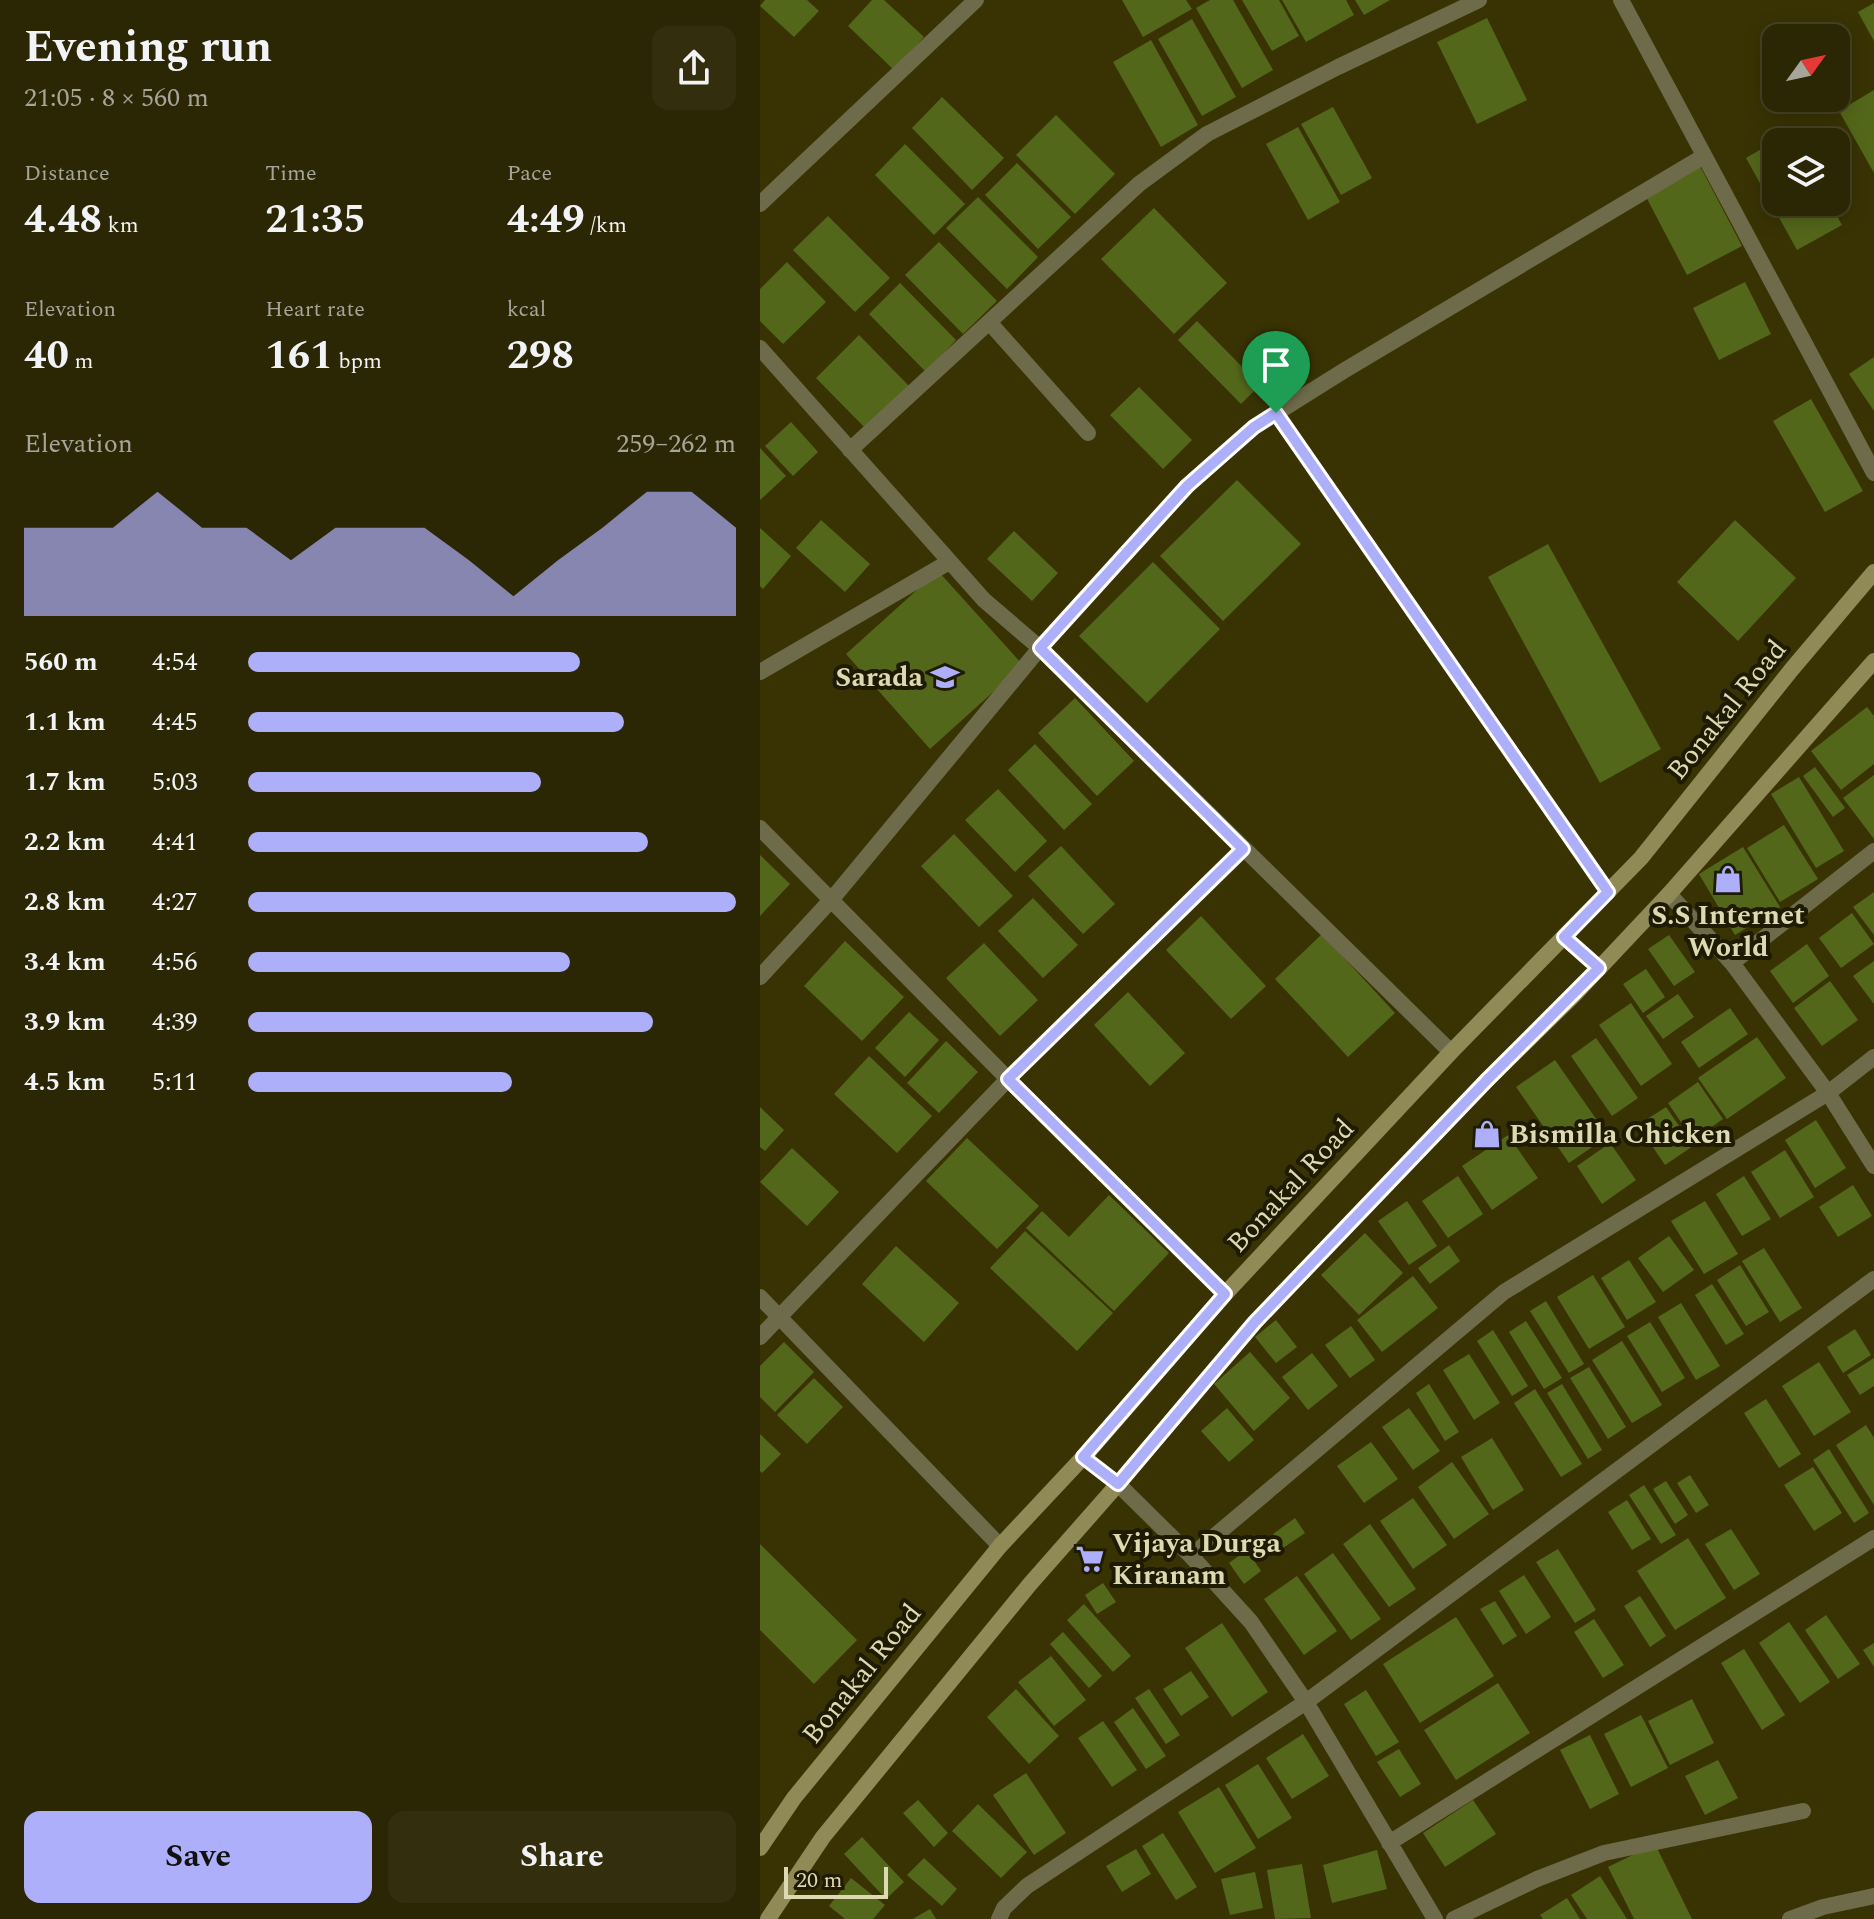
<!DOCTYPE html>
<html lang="en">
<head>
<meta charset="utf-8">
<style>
  body { margin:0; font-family:Spectral,serif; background:#332e0d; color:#f1f3f6; height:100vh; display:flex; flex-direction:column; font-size:30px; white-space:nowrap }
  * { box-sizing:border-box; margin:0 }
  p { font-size:26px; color:#a6a59a }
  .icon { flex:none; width:44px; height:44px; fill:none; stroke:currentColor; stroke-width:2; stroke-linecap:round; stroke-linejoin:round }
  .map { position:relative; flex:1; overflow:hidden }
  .sheet { display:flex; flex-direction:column; background:#2b2603; width:760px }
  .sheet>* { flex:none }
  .needle { width:52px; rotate:57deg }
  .buttons { position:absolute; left:1002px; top:24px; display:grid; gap:16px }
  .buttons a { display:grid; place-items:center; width:88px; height:88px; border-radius:16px; background:#2b2603; box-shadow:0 4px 20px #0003,0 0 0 2px #474325; font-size:40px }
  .scale { position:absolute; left:24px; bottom:20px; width:104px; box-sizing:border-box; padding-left:8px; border:4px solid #ddd9b2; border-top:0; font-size:22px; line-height:28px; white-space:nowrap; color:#ddd9b2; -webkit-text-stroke:6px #1e1b02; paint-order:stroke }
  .pin { position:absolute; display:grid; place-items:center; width:68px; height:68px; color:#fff; margin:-82px -34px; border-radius:50% 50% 50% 0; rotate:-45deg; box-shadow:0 0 8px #0007 }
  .pin .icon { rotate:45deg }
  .round { display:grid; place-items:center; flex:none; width:84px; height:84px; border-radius:16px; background:#332e0d }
  .overview { display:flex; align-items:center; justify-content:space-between; height:136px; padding:0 24px }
  h1 { font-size:44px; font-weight:700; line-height:60px }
  .stats { display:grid; grid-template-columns:repeat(3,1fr); gap:12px; height:136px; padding:8px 24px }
  .stats div { display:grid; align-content:center }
  .stats b { font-size:40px; font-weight:700 }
  .stats small { font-size:22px; font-weight:400 }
  .stats p { font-size:22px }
  .chart { height:224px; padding:16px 24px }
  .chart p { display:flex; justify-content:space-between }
  .chart svg { width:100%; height:144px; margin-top:8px; fill:#adaffb; opacity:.7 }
  .primary-button { display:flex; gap:16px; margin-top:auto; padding:16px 24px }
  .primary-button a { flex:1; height:92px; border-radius:16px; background:#adaffb; color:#111; font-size:32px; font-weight:700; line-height:92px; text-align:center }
  .primary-button a+a { background:#332e0d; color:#f1f3f6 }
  ul { padding:0 24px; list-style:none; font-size:26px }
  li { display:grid; grid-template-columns:128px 96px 1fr; align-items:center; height:60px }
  li i { height:20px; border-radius:10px; background:#adaffb }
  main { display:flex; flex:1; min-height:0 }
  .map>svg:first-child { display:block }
  .building { fill:#53671a }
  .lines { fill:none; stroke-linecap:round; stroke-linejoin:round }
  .minor { stroke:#6e6b4b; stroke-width:16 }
  .secondary { stroke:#908a56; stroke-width:16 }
  .route-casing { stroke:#fff; stroke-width:16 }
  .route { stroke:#adaffb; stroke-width:10 }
  .labels { text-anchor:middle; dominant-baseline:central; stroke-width:8; stroke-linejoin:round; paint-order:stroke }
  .poi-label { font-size:28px; font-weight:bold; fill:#ddd9b2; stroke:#1e1b02; text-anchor:start }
  .street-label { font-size:28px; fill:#ddd9b2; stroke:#1e1b02 }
</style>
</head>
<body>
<main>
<section class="sheet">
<div class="overview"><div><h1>Evening run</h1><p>21:05 · 8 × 560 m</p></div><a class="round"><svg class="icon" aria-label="share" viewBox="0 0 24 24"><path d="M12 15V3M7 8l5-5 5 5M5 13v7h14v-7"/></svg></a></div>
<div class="stats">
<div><p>Distance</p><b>4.48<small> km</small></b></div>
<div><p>Time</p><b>21:35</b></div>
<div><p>Pace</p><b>4:49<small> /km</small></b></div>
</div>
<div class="stats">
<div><p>Elevation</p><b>40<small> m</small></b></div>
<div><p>Heart rate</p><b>161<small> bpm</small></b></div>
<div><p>kcal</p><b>298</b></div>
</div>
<div class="chart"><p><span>Elevation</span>259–262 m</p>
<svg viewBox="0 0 160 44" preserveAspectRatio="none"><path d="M0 44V17L10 17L20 17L30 6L40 17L50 17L60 27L70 17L80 17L90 17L100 27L110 38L120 27L130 17L140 6L150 6L160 17V44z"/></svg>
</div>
<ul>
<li><b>560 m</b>4:54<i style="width:68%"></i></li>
<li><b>1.1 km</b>4:45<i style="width:77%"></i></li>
<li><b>1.7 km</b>5:03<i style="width:60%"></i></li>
<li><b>2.2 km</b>4:41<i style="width:82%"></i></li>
<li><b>2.8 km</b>4:27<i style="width:100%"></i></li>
<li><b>3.4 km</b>4:56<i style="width:66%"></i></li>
<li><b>3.9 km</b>4:39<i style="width:83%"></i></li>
<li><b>4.5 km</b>5:11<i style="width:54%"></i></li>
</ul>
<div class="primary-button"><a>Save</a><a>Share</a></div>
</section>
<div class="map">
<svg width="1114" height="1919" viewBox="0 0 1114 1919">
  <rect width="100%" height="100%" fill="#393304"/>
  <!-- building -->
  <path class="building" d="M5 0H47L59 11 34 37 0 6Z
    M112 0H124L164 37 134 70 88 26Z
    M362 0H426L432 9 383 37Z
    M450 0H473L513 70 482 88 436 8Z
    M482 0H519L539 36 512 51Z
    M522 0H586L594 15 546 42Z
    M595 0H630L604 15Z
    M1114 3V41L1098 12Z
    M727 18 767 100 717 124 677 42Z
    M432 19 476 97 442 116 398 39Z
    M391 40 438 125 401 147 353 62Z
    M1114 90V173L1079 111Z
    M182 97 244 158 212 190 152 128Z
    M573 107 612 178 581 195 541 124Z
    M296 115 355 174 315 214 256 155Z
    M538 127 580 202 548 220 506 144Z
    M1030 132 1036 142H1016V202H1069L1082 225 1037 250 986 158Z
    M145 144 205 204 174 235 115 175Z
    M257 163 311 217 278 249 225 195Z
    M939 164 982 246 927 275 884 193Z
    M218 197 278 257 247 289 186 228Z
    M394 208 467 283 414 334 341 259Z
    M68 216 130 278 95 312 33 250Z
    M179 242 237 301 203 334 145 275Z
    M27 262 66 302 23 344 0 321V289Z
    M985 282 1011 334 959 360 933 308Z
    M140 283 196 340 166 372 109 314Z
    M437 321 500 385 481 404 418 340Z
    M99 335 151 388 108 431 56 378Z
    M1114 357V411L1089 374Z
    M379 387 432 440 403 469 350 415Z
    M1051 399 1103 491 1065 512 1013 421Z
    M31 422 58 452 33 476 5 446Z
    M0 448 26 476 0 500Z
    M477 480 541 544 463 621 400 556Z
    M61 520 110 564 85 592 36 548Z
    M975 520 1036 578 978 641 917 582Z
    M0 528 31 556 3 589 0 586Z
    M254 531 298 573 272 601 227 559Z
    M788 544 901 749 840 783 728 577Z
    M393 562 460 629 387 703 319 636Z
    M178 571 263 665 170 749 86 654Z
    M315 698 374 761 337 796 278 733Z
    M1107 707 1114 716V764L1081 790 1051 751Z
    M275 744 332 804 304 830 248 770Z
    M1055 767 1085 808 1073 817 1043 776Z
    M1114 775V839L1083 798Z
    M1039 777 1084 851 1056 868 1011 794Z
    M238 789 287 841 255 872 205 820Z
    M1024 825 1058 879 1020 902 987 848Z
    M194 834 253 896 219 927 161 866Z
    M301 846 355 904 323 934 268 876Z
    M983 847 1020 907 975 935 939 874Z
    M0 855 30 884 0 916Z
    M1114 892V935L1093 907Z
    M273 898 318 945 283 978 238 931Z
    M1092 913 1114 944 1081 968 1059 938Z
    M441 916 506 986 471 1019 406 950Z
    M562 934 635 1013 588 1057 515 979Z
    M909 935 935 972 914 986 888 949Z
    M85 941 144 997 102 1041 44 986Z
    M224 943 278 1000 240 1036 186 978Z
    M1047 944 1069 976 1033 1003 1010 971Z
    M1114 961V1004L1093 976Z
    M886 969 905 997 883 1013 863 984Z
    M1070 981 1098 1020 1062 1046 1034 1008Z
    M368 992 425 1053 390 1086 334 1025Z
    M918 994 934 1017 903 1039 886 1016Z
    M871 1003 912 1064 881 1086 839 1025Z
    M970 1008 988 1034 939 1068 921 1042Z
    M149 1012 179 1040 145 1077 115 1048Z
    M997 1037 1026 1078 967 1119 938 1078Z
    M836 1038 878 1098 852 1116 811 1056Z
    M186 1041 218 1072 179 1113 147 1083Z
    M109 1056 172 1116 137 1153 74 1094Z
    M795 1060 848 1136 809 1163 756 1087Z
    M938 1082 963 1119 933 1140 908 1103Z
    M0 1107 24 1130 5 1151 0 1147Z
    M906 1107 933 1146 905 1165 878 1125Z
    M1056 1120 1086 1168 1055 1188 1025 1140Z
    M748 1135 778 1178 732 1210 702 1166Z
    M207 1138 279 1206 237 1249 166 1181Z
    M850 1143 876 1180 842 1204 817 1166Z
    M32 1148 79 1192 47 1226 0 1182Z
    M1025 1150 1054 1197 1020 1218 991 1172Z
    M698 1176 723 1214 688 1238 662 1201Z
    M984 1176 1011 1219 982 1236 956 1194Z
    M1093 1185 1112 1216 1078 1237 1059 1207Z
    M349 1195 409 1253 354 1311 266 1228 282 1211 309 1237Z
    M647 1201 677 1246 649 1265 618 1221Z
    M945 1201 978 1254 944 1274 911 1221Z
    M265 1231 353 1313 317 1351 230 1268Z
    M605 1233 643 1273 599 1315 561 1275Z
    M909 1236 934 1270 903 1292 878 1258Z
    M689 1245 700 1261 670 1284 658 1268Z
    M136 1246 199 1303 164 1342 102 1284Z
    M1004 1248 1042 1308 1020 1322 982 1261Z
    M869 1260 896 1302 867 1320 841 1278Z
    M980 1265 1009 1312 986 1326 957 1280Z
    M833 1275 865 1327 829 1349 797 1297Z
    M653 1276 678 1308 622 1352 597 1320Z
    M952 1284 984 1334 966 1345 935 1295Z
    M786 1301 824 1364 809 1373 770 1311Z
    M921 1303 960 1366 936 1380 898 1317Z
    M516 1320 537 1347 516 1363 495 1337Z
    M766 1321 802 1378 784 1389 749 1332Z
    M890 1322 925 1378 902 1392 867 1336Z
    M591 1326 615 1360 590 1378 565 1345Z
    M1095 1329 1111 1355 1083 1373 1067 1347Z
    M733 1330 768 1386 752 1396 717 1341Z
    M862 1341 902 1405 872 1423 832 1360Z
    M24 1342 54 1372 15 1412 0 1397V1366Z
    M490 1352 530 1398 494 1431 454 1384Z
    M552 1353 578 1386 548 1410 522 1377Z
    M709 1354 740 1403 714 1420 683 1370Z
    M1114 1358V1386L1100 1395 1087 1375Z
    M1059 1362 1091 1412 1054 1436 1022 1386Z
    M829 1367 866 1427 848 1439 810 1378Z
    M54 1378 83 1407 47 1444 17 1415Z
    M669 1384 699 1432 685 1441 656 1393Z
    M802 1384 842 1450 828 1459 787 1393Z
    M775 1389 822 1464 801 1477 754 1403Z
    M1006 1399 1041 1454 1019 1468 984 1413Z
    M467 1408 494 1440 469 1462 441 1431Z
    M649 1408 680 1451 653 1470 622 1427Z
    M1106 1425 1114 1438V1505L1076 1445Z
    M0 1434 21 1454 2 1473 0 1471Z
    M732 1438 764 1490 733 1510 701 1457Z
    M611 1442 638 1479 604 1503 577 1466Z
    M1069 1449 1109 1513 1094 1523 1053 1460Z
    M692 1462 729 1514 694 1539 658 1487Z
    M1053 1467 1082 1513 1054 1531 1024 1485Z
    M930 1475 949 1505 936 1513 917 1483Z
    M906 1481 928 1515 915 1524 893 1489Z
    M884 1485 916 1535 901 1544 869 1495Z
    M653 1498 687 1545 653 1569 620 1521Z
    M867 1500 891 1539 872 1550 848 1512Z
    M535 1518 545 1533 523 1548 513 1534Z
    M610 1524 656 1589 629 1607 583 1544Z
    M971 1529 1000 1574 974 1590 945 1544Z
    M928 1538 966 1598 915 1630 877 1571Z
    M0 1544 97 1640 54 1684 0 1630Z
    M798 1549 836 1610 815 1623 776 1562Z
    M487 1550 501 1571 484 1584 469 1563Z
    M573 1553 621 1619 591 1640 544 1574Z
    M764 1575 791 1617 766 1634 739 1591Z
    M537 1576 577 1631 544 1655 504 1599Z
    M343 1583 356 1602 337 1614 325 1595Z
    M880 1596 906 1636 890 1647 864 1606Z
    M735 1601 757 1636 743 1645 720 1609Z
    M324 1604 371 1656 353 1672 307 1620Z
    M1066 1615 1100 1664 1078 1679 1045 1630Z
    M696 1617 734 1676 660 1723 623 1664Z
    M834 1619 864 1665 843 1678 814 1632Z
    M1029 1622 1070 1682 1040 1703 999 1643Z
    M462 1623 508 1692 472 1717 425 1648Z
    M303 1632 342 1676 329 1688 290 1644Z
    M1114 1643V1667L1103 1650Z
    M984 1649 1025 1715 1002 1730 961 1663Z
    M291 1656 326 1700 294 1726 258 1682Z
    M431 1671 449 1697 421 1716 403 1689Z
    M738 1683 770 1733 696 1780 664 1730Z
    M256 1689 299 1736 269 1764 227 1717Z
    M389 1689 420 1735 406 1744 375 1698Z
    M606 1690 639 1742 616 1756 584 1704Z
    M932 1699 954 1743 910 1765 888 1721Z
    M373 1708 406 1756 386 1769 354 1722Z
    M881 1715 908 1768 871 1787 844 1734Z
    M343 1721 377 1770 352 1787 318 1738Z
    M543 1734 569 1776 532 1799 506 1758Z
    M830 1735 859 1794 830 1809 800 1750Z
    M639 1749 661 1784 640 1797 617 1762Z
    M958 1760 978 1798 945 1815 925 1776Z
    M498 1764 532 1818 498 1839 465 1785Z
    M266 1773 306 1833 274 1855 233 1795Z
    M459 1787 496 1848 455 1873 418 1812Z
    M158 1800 188 1833 174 1847 143 1813Z
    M713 1800 736 1834 685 1867 663 1833Z
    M218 1804 267 1852 241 1878 192 1831Z
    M403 1833 437 1887 416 1900 382 1846Z
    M102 1837 144 1882 126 1899 84 1854Z
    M895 1844 932 1919H874L848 1867Z
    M376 1849 391 1874 362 1892 346 1866Z
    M617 1850 627 1889 572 1903 563 1865Z
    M164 1858 197 1889 182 1906 147 1875Z
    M542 1864 551 1918 515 1919 507 1870Z
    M495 1872 503 1908 470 1915 461 1879Z
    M840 1876 867 1919H827L811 1895Z
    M91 1878 125 1905 113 1919H85L69 1906Z
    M807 1898 820 1919H783L780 1915Z
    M170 1909 176 1919H153Z"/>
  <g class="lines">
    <!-- minor -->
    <path class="minor" d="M861 0 1114 473
      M0 204 216 0
      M229 322 328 433
      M0 348 224 600 280 648 691 1052
      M516 413 848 892
      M90 450 379 184 447 134 578 67 719 0
      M0 672 189 562
      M0 828 248 1079 465 1294
      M909 894 972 963 1068 1093 1114 1166
      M972 963 1114 851
      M0 977 72 899 280 648 427 486 494 427 585 370 944 156
      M0 1297 240 1546
      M0 1337 248 1079 483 849
      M323 1457 358 1484 431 1556 491 1622 546 1702 675 1919
      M431 1556 744 1292 1068 1093 1114 1057
      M629 1843 1114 1538
      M239 1919 244 1908 267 1886 546 1702 1114 1279
      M694 1919 777 1879 844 1853 1043 1811
      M1030 1919 1063 1907 1114 1896"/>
    <!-- secondary -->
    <path class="secondary" d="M804 937 839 968
      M0 1848 34 1798 240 1546 328 1452 465 1294 691 1052 881 858 1032 669 1114 572
      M8 1919 63 1837 270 1584 358 1484 495 1322 726 1081 814 995 909 894 1114 661"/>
  </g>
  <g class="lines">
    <defs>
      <path id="route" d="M516 413 848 892 804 937 839 968 726 1081 495 1322 358 1484 323 1457 465 1294 248 1079 483 849 280 648 427 486 494 427Z"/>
    </defs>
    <!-- route casing -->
    <use href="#route" class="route-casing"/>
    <!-- route -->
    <use href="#route" class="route"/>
  </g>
  <!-- icons -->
  <defs>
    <symbol id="school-bare" viewBox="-9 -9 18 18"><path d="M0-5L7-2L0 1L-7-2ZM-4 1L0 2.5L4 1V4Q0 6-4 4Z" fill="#adaffb" stroke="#1e1b02" stroke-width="2.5" paint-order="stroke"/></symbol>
    <symbol id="shop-bare" viewBox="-9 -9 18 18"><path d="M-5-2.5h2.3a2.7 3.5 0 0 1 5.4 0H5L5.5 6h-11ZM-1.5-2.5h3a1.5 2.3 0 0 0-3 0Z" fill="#adaffb" stroke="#1e1b02" stroke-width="2.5" paint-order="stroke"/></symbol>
    <symbol id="supermarket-bare" viewBox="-9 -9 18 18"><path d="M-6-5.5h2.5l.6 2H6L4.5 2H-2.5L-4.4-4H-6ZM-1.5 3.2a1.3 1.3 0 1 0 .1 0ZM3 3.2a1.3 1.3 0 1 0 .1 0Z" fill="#adaffb" stroke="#1e1b02" stroke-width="2.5" paint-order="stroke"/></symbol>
  </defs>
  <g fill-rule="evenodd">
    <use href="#school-bare" x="165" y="657" width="40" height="40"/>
    <use href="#shop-bare" x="948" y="859" width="40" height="40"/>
    <use href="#shop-bare" x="707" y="1114" width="40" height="40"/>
    <use href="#supermarket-bare" x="310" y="1539" width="40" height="40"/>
  </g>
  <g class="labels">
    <!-- poi labels -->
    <g class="poi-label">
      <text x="163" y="677" text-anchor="end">Sarada</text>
      <text x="968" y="915" text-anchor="middle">S.S Internet<tspan x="968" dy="32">World</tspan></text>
      <text x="749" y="1134">Bismilla Chicken</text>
      <text x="352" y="1543">Vijaya Durga<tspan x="352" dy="32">Kiranam</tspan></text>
    </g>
    <!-- street labels -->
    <g class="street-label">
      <text transform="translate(967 710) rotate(-51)">Bonakal Road</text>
      <text transform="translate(531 1186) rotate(-47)">Bonakal Road</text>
      <text transform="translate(102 1674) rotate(-51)">Bonakal Road</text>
    </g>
  </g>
</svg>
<div class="buttons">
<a><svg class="needle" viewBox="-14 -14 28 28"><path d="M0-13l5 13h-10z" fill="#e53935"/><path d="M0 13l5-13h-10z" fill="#a6a59a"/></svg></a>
<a><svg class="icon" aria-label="layers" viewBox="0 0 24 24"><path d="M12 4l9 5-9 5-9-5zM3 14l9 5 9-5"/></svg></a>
</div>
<div class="scale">20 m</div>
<div class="pin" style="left:516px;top:413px;background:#1e9e55"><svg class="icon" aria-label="arrive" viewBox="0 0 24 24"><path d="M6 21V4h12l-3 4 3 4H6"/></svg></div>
</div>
</main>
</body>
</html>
